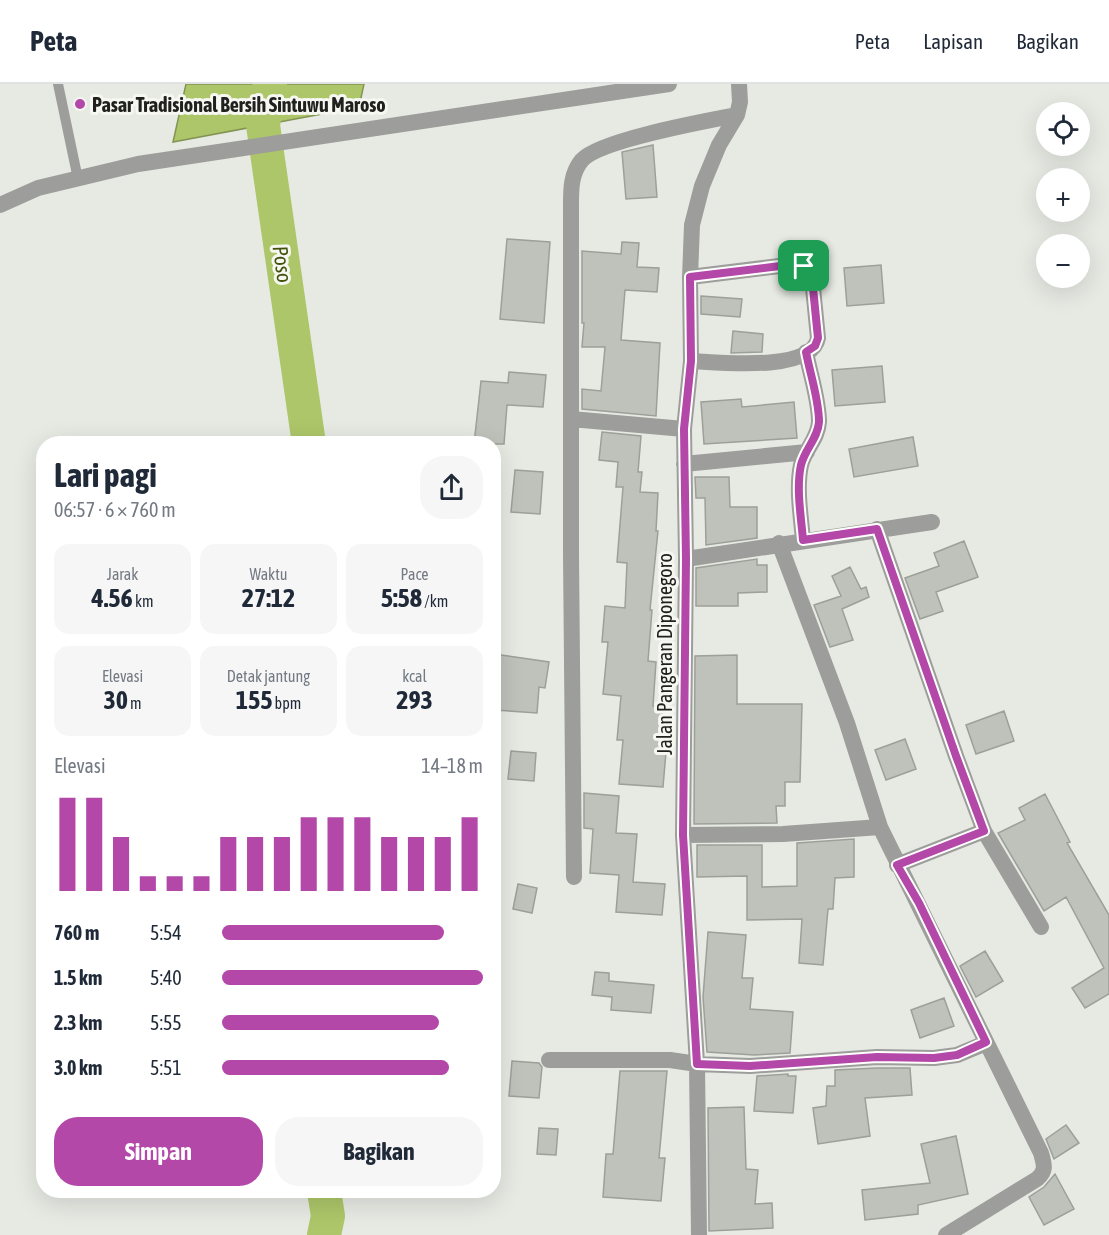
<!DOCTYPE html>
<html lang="id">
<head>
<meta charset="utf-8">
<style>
  body { margin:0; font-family:"Asap Condensed",sans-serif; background:#f6f6f7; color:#1f2937; height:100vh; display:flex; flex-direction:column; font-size:22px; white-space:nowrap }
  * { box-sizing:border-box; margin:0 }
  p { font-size:20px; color:#747a83 }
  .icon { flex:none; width:33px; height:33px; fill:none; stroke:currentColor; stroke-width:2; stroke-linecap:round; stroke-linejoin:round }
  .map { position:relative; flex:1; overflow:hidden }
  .sheet { position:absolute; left:36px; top:352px; width:465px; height:762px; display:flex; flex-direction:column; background:#fff; border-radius:24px; box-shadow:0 6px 24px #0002 }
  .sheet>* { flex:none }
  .tools { position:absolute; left:1036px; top:18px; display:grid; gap:12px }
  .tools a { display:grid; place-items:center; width:54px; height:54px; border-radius:50%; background:#fff; box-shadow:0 6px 24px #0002; font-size:30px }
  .pin { position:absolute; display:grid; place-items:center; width:51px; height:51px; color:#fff; margin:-26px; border-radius:12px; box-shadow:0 3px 9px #0006 }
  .round { display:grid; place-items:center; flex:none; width:63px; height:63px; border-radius:24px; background:#f6f6f7 }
  .summary { display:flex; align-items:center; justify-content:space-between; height:102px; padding:0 18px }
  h1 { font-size:33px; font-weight:700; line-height:45px }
  .stats { display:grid; grid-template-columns:repeat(3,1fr); gap:9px; height:102px; padding:6px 18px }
  .stats div { display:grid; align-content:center; border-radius:15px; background:#f6f6f7; text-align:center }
  .stats b { font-size:26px; font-weight:700 }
  .stats small { font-size:16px; font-weight:400 }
  .stats p { font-size:16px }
  .chart { height:168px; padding:12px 18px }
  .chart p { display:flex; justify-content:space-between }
  .chart svg { width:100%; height:108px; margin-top:6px; stroke:#b348a9; stroke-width:6 }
  .cta { display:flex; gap:12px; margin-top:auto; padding:12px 18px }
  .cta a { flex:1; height:69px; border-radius:24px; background:#b348a9; color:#fff; font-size:24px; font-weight:700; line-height:69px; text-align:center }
  .cta a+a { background:#f6f6f7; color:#1f2937 }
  ul { padding:0 18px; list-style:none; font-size:20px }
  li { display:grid; grid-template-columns:96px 72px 1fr; align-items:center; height:45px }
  li i { height:15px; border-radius:8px; background:#b348a9 }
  header { display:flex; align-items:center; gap:36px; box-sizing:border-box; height:84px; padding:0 30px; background:#fff; border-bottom:2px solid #e0e1e3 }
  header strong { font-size:28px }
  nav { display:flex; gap:33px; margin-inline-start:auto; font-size:21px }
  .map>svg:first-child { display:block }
  .water { fill:#adc669; stroke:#839452; stroke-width:1.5 }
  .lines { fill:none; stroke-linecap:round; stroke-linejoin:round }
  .river { stroke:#adc669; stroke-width:34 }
  .building { fill:#bfc2bb; stroke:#9d9f99; stroke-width:1.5 }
  .service { stroke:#9d9e9b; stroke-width:10 }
  .minor { stroke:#9d9e9b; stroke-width:16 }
  .tertiary { stroke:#9d9e9b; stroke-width:16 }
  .route-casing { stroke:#fff; stroke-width:12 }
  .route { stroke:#b348a9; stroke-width:8 }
  .poi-dot { fill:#b348a9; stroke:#f5f7f0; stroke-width:2 }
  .labels { text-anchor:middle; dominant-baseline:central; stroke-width:6; stroke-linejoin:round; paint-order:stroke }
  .poi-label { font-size:20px; font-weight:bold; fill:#20201e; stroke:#f5f7f0; text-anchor:start }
  .street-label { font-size:20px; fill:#20201e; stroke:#f5f7f0 }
  .water-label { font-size:21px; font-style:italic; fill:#42510c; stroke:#f5f7f0 }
</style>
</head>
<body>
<header>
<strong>Peta</strong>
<nav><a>Peta</a><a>Lapisan</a><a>Bagikan</a></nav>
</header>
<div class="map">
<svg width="1109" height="1151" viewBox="0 0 1109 1151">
  <rect width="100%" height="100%" fill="#e7eae3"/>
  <!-- water -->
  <path class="water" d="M186 0H364L359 23 173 58Z"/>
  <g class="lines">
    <!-- river -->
    <path class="river" d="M270 0 263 41 309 360
      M324 1107 328 1132 324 1151"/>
  </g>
  <!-- building -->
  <path class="building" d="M653 61 657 113 626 115 622 68Z
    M507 155 550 158 544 239 500 235Z
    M622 158 639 159 637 183 659 184 657 208 625 206 621 256 660 259 656 332 582 325V305L601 307 605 263H582L584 239H582V167L621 170Z
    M881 181 884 219 847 222 844 184Z
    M701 212 742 215 740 233 701 230Z
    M733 247 763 250 762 268 731 269Z
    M882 282 885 318 835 322 832 286Z
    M509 288 546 291 543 323 507 321 504 360H474L481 297 508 299Z
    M741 315 742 323 794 318 797 354 704 360 701 318Z
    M602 348 641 352 638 388H642L640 408 658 409 656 447H658L650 526H652L648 577 656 578 653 622 663 623 659 667 666 668 663 703 619 700 623 656H617L621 612 603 610 608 558H602L605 522 625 524 627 479 617 478 623 403H616L618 378 599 376Z
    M913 353 918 382 854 393 849 365Z
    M515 386 543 388 540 430 511 428Z
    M695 393H729L730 423H757V454L706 461 705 414H696Z
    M964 457 978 493 936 508 943 527 920 535 905 494 939 482 934 469Z
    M757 475V481H767V508L738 509V522H696V484Z
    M850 483 861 505 866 503 869 513 842 525 853 556 830 563 814 521 841 512 832 492Z
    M494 570 549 578 545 604 539 603 537 629 494 626Z
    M737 571V620H802L800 698H785V722H776L777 739 694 740 695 572Z
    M1004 627 1014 657 976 670 966 641Z
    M905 655 916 685 886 696 875 666Z
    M511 667 536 669 534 697 508 695Z
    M584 709 619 712 616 749 637 750 633 798 665 800 662 831 616 828 619 791 590 789 593 745 584 744Z
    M1045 710 1070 758 1067 759 1109 831V910L1085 924 1072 904 1104 884 1066 813 1044 827 998 749 1025 736 1019 724Z
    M854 755V793L835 794 833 825H828L823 881 799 879 802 835 747 836V792L697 793V761H762V803L797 802V759Z
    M518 800 537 804 532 829 513 825Z
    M708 848 746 851 742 894H753L750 925 793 928 790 969 754 971 707 968 703 913Z
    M985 867 1003 897 976 913 960 882Z
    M595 888 609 889V897L654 901 651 929 611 926 612 913 592 911Z
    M944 914 954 942 920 954 911 926Z
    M512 977 539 979 542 983 539 1014 509 1012Z
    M877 984H910L912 1011 865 1014 870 1052 818 1060 813 1024 826 1022 827 1002H835V986Z
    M620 987H667L659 1074H665L661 1117 603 1113 606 1070H613Z
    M788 990V992H796L793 1029 754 1027 757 992Z
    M744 1023 746 1085 758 1086 755 1120 772 1119 773 1144 709 1147 708 1024Z
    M1066 1041 1079 1059 1054 1075 1046 1055Z
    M539 1044 558 1045 556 1071 537 1070Z
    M956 1052 968 1110 918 1121V1130L865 1136 862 1106 930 1099 921 1060Z
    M1055 1090 1074 1125 1044 1141 1029 1113 1044 1103Z"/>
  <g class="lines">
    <!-- service -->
    <path class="service" d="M58 0 78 95"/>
    <!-- minor -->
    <path class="minor" d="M690 193 796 180C805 183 809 186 812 194L818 254C812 289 717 278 691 277
      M571 335 684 345
      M684 380 807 368
      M877 445 956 672 984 747 1041 843
      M803 456C801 432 796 405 801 381 805 365 818 355 819 338 819 315 810 290 806 268
      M779 459 847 639 880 743 1041 1069C1044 1080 1047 1087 1037 1095L946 1151
      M686 475 932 438
      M683 751 783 750 880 743
      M897 781 984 747
      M574 793 571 471V125C571 108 570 90 582 76 600 56 706 37 737 31
      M549 976H670L697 980 750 982 877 973 934 974 957 971 986 959
      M699 1151 697 980 683 751 686 475 684 345 691 277 690 193 692 141 702 102 719 61 737 31 740 18 739 0"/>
    <!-- tertiary -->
    <path class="tertiary" d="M0 121 38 104 138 80 669 0"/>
  </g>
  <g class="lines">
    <defs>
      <path id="route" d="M796 180 810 187 812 194 818 254 815 262 806 268C810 290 819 315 819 338 818 354 805 365 801 381 796 404 801 432 803 456L877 445 956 672 984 747 897 781 919 819 986 958 957 971 934 974 877 973 750 982 697 980 683 751 686 475 684 345 691 277 690 193Z"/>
    </defs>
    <!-- route casing -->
    <use href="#route" class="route-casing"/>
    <!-- route -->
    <use href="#route" class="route"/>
  </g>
  <!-- markers -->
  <circle class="poi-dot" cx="80" cy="20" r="6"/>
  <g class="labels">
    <!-- poi labels -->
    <g class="poi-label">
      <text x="92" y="20">Pasar Tradisional Bersih Sintuwu Maroso</text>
    </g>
    <!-- street labels -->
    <g class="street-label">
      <text transform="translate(664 570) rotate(-90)">Jalan Pangeran Diponegoro</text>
    </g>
    <!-- water labels -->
    <g class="water-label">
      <text transform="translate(283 180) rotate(82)">Poso</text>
    </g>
  </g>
</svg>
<div class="tools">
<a><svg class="icon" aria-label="locate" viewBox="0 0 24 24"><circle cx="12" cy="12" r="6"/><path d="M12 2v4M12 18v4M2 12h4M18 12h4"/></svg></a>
<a>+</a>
<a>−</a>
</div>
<div class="pin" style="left:804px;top:182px;background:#1e9e55"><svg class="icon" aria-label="arrive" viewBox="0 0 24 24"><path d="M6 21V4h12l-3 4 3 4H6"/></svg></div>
<section class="sheet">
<div class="summary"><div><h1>Lari pagi</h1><p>06:57 · 6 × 760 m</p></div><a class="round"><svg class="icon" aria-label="share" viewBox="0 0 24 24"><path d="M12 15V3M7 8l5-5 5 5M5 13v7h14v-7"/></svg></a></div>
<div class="stats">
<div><p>Jarak</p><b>4.56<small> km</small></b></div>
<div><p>Waktu</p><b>27:12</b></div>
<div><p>Pace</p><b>5:58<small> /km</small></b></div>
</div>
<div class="stats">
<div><p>Elevasi</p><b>30<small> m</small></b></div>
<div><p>Detak jantung</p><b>155<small> bpm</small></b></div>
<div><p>kcal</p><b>293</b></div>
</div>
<div class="chart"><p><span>Elevasi</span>14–18 m</p>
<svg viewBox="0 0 160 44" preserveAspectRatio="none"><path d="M5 44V6M15 44V6M25 44V22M35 44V38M45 44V38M55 44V38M65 44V22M75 44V22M85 44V22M95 44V14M105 44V14M115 44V14M125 44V22M135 44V22M145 44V22M155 44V14"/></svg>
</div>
<ul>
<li><b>760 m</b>5:54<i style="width:85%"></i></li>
<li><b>1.5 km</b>5:40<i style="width:100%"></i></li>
<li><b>2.3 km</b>5:55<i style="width:83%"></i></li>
<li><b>3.0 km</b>5:51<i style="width:87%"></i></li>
</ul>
<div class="cta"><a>Simpan</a><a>Bagikan</a></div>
</section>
</div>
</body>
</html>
